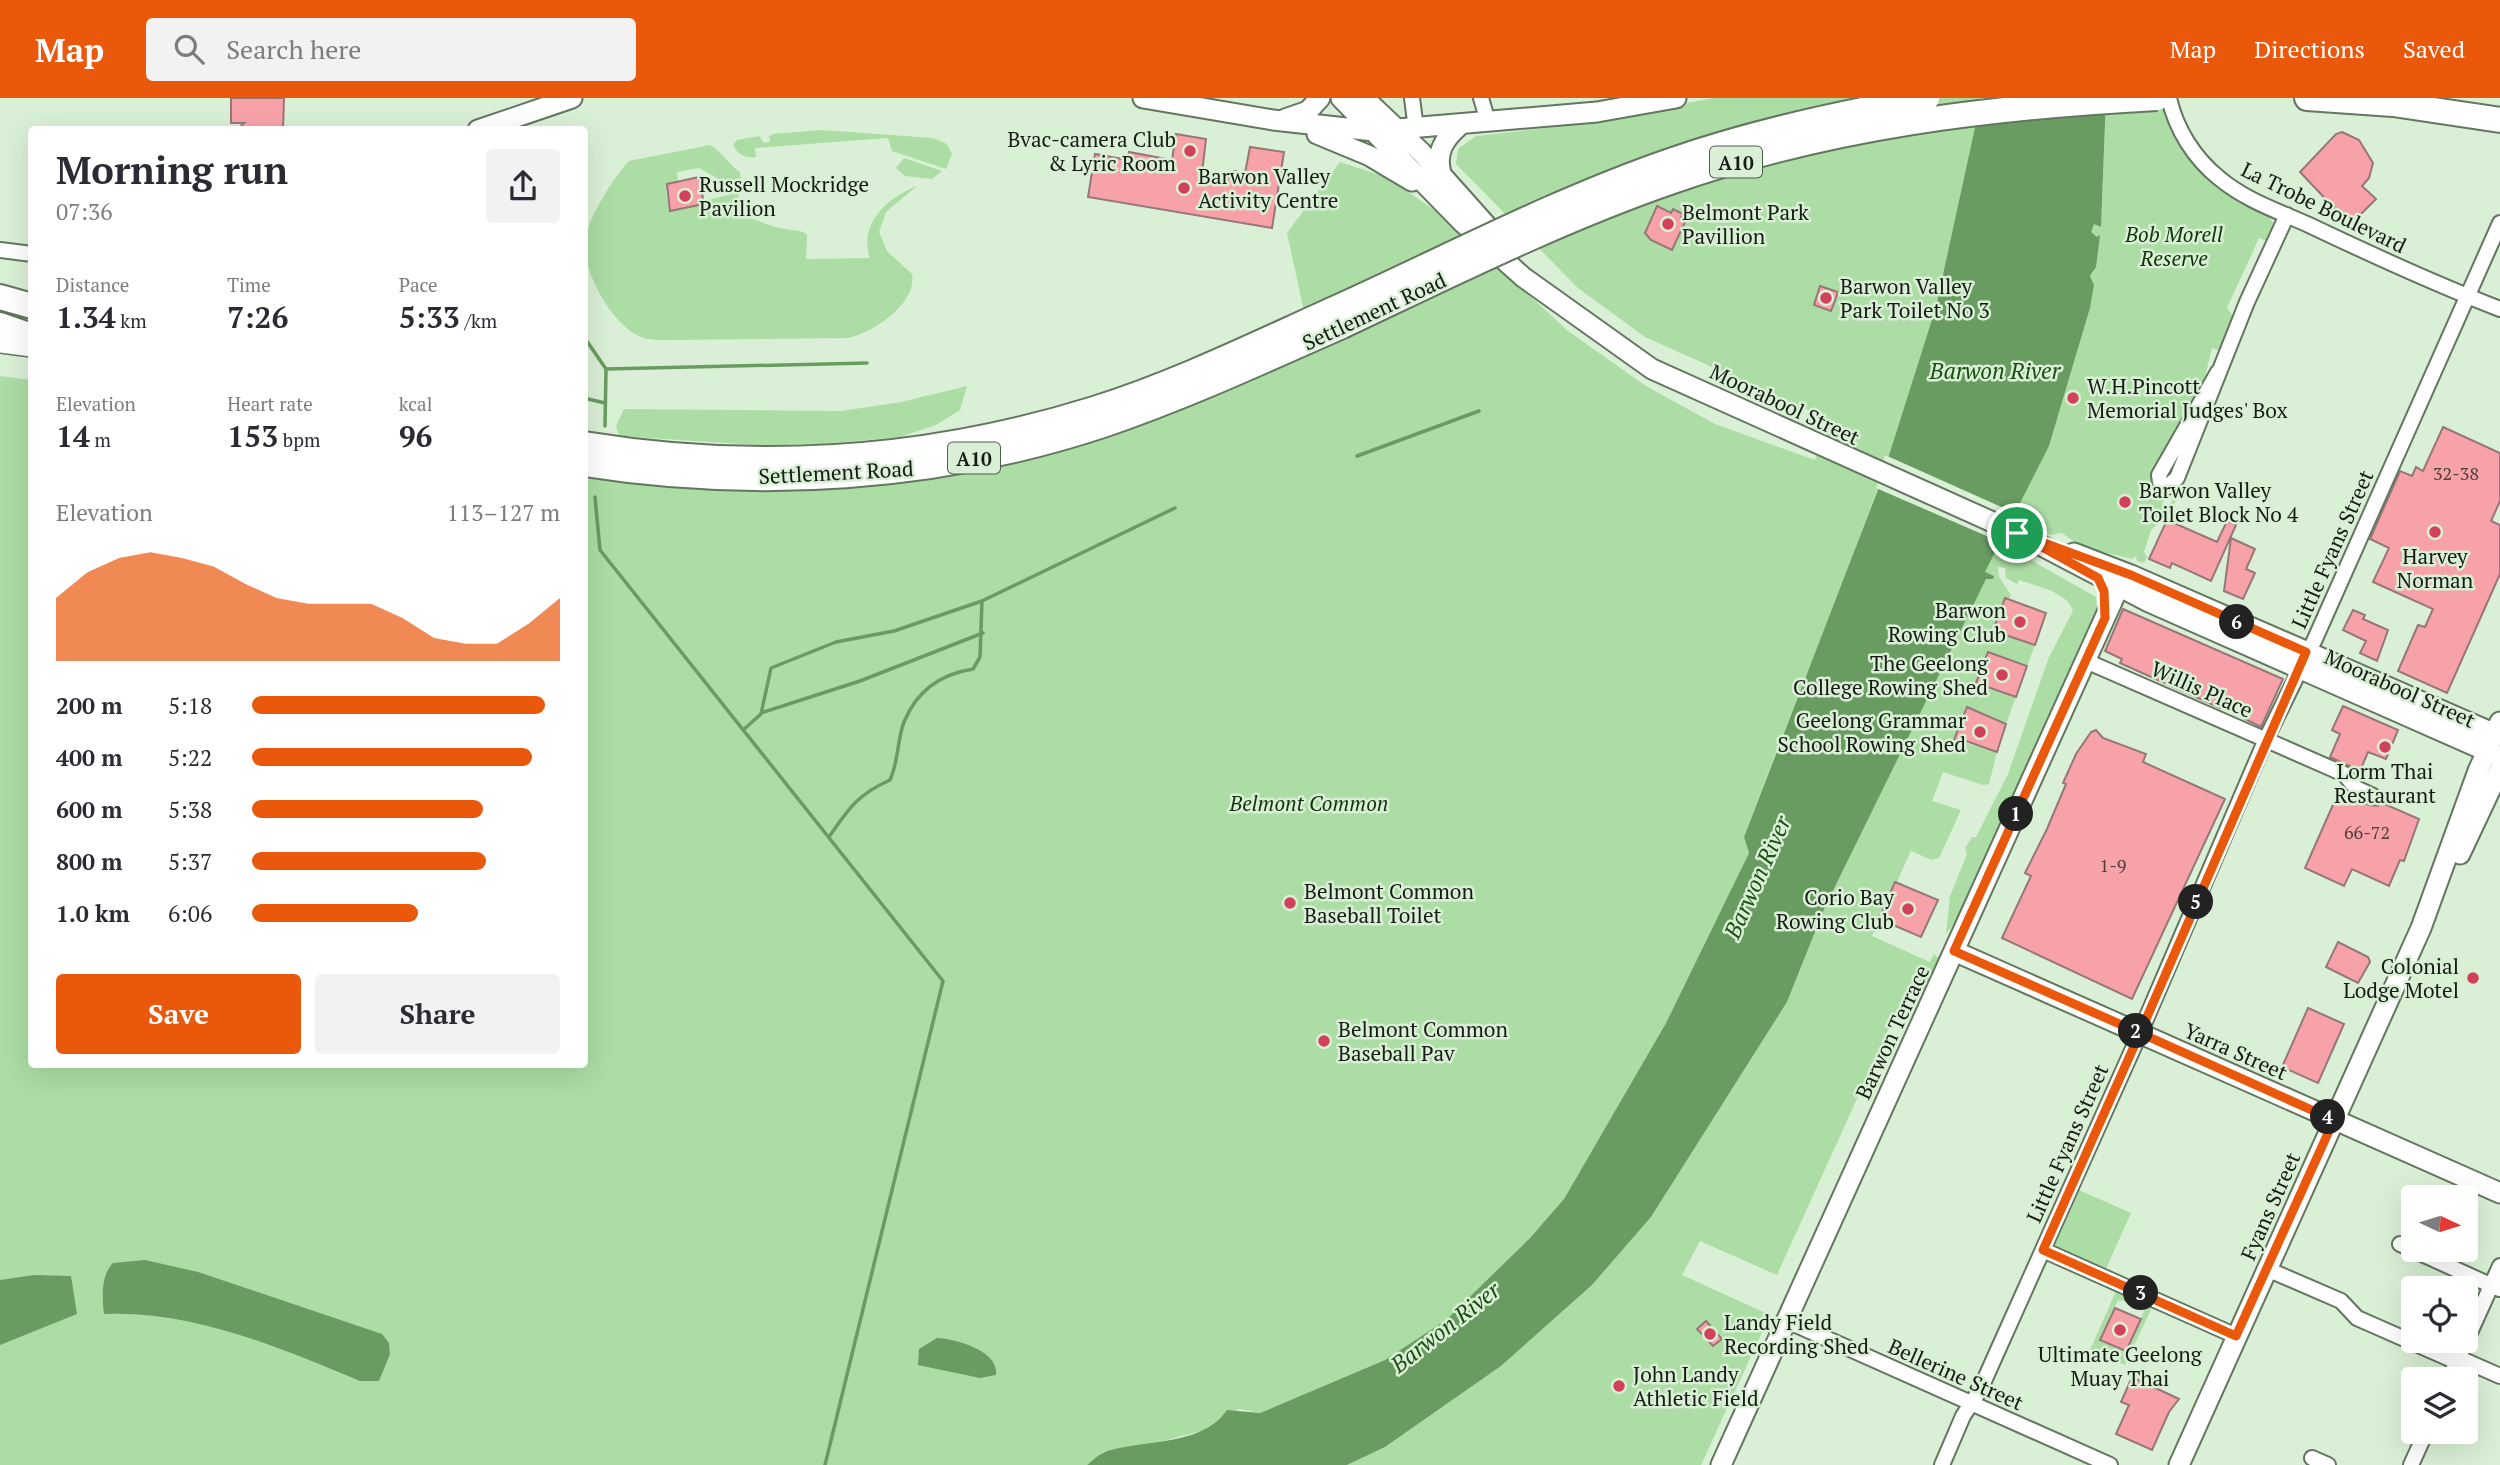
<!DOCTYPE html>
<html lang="en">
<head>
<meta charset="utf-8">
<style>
  body { margin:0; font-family:"PT Serif",serif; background:#f2f2f3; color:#2b2b33; height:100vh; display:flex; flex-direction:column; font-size:26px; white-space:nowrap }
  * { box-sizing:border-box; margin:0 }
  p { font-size:23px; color:#7c7c81 }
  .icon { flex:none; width:38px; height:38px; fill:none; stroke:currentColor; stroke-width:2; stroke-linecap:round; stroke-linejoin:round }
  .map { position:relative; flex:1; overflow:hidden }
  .details { position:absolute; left:28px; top:28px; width:560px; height:942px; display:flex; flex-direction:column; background:#fff; border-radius:7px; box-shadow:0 7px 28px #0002 }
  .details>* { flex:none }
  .needle { width:46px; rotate:94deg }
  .buttons { position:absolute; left:2401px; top:1087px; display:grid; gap:14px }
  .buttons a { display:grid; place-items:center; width:77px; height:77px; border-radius:7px; background:#fff; box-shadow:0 7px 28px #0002; font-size:35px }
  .pin { position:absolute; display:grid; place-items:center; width:60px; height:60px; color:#fff; margin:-30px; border:4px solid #fff; border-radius:50%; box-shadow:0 2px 7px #0007 }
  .km { position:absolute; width:35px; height:35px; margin:-18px; border-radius:50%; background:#222; color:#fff; font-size:19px; line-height:35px; text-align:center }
  .round { display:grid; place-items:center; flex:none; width:74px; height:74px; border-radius:7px; background:#f2f2f3 }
  .head { display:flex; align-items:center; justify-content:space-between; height:119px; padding:0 28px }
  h1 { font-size:38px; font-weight:700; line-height:52px }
  .stats { display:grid; grid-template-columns:repeat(3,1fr); gap:10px; height:119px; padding:7px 28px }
  .stats div { display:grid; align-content:center }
  .stats b { font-size:30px; font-weight:700 }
  .stats small { font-size:19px; font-weight:400 }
  .stats p { font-size:19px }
  .chart { height:196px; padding:14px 28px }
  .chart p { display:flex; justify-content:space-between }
  .chart svg { width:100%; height:126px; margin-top:7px; fill:#ea580c; opacity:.7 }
  .button { display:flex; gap:14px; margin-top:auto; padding:14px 28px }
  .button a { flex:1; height:80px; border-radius:7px; background:#ea580c; color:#fff; font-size:28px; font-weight:700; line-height:80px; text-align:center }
  .button a+a { background:#f2f2f3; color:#2b2b33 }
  ul { padding:0 28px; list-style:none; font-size:23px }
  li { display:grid; grid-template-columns:112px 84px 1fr; align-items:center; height:52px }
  li i { height:18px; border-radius:9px; background:#ea580c }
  header { display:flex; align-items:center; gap:42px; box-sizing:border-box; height:98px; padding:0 35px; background:#ea580c; color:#fff }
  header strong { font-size:33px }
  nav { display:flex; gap:38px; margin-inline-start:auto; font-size:24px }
  .search { width:490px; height:63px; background:#f2f2f3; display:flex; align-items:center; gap:18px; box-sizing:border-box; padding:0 24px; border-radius:7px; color:#7c7c81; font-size:26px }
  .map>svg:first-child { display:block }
  .green { fill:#acdda4 }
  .water { fill:#699c61 }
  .pier { fill:#daf0d6 }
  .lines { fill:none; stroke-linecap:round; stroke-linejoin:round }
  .stream { stroke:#699c61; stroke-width:3.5 }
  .building { fill:#f7a2a9; stroke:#977678; stroke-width:2 }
  .street-casing { stroke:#63765f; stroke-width:18 }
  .secondary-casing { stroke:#63765f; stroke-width:23 }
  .primary-casing { stroke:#63765f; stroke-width:24 }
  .highway-casing { stroke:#63765f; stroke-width:28 }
  .street { stroke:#fff; stroke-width:14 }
  .secondary { stroke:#fff; stroke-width:19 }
  .primary { stroke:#fff; stroke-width:21 }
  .highway { stroke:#fff; stroke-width:24 }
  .highway-bridge-casing { stroke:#63765f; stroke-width:28; stroke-linecap:butt }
  .highway-bridge { stroke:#fff; stroke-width:24 }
  .route-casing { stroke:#fff; stroke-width:14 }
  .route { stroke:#ea580c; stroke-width:9 }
  .poi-dot { fill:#d1415c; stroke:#daf0d6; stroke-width:2.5 }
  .labels { text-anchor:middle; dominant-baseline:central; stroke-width:5; stroke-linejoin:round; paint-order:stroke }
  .number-label { font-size:18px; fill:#4d3e38 }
  .shield { fill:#daf0d6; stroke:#4f5c4e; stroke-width:2 }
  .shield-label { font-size:19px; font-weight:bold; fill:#141c13 }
  .poi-label { font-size:21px; fill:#141c13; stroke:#daf0d6; text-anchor:start }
  .street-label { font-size:21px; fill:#141c13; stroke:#daf0d6 }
  .park-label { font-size:21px; font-style:italic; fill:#10340a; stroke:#daf0d6 }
  .water-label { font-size:23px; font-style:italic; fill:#1b4e13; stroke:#daf0d6 }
</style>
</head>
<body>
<header>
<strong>Map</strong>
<div class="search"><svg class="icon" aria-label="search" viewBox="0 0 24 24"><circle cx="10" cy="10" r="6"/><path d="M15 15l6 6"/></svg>Search here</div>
<nav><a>Map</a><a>Directions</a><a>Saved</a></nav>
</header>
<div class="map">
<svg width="2500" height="1367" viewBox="0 0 2500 1367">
  <rect width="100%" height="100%" fill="#daf0d6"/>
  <!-- green -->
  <path class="green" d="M1714 0H1980C1947 258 1833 497 1744 739L1749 755 1666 925 1564 1101 1530 1140 1446 1222 1385 1262 1260 1315 1239 1311 1204 1332 1141 1349 1103 1354 1087 1367H0V278L32 282V966H584L585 381 812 393 977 372 1312 250 1287 135 1340 64 1386 79 1442 117 1568 233 1646 288 1715 326 1815 362 1830 322 1645 239 1578 190 1456 66 1458 51 1476 38 1556 29Z
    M2106 0 2163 9C2175 44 2194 71 2224 94 2238 104 2268 110 2274 127L2270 144 2259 140 2227 210 2236 222 2223 254 2212 250 2203 287 2161 365 2154 367C2147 381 2153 391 2166 398L2162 406 2166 413 2190 372 2167 422 2161 419 2156 421 2158 425 2151 432 2144 454 2147 459 2144 465 2137 463 2136 458 2132 461 2082 449 2062 435 2051 437 2044 433 2043 427 2014 414 2049 348 2090 210 2094 187 2090 178 2094 174 2097 139 2090 134 2094 125 2101 129Z
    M822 32 933 40 947 46 952 56 946 71 892 53 888 40 755 50 756 59C745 60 738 57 733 47L737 42 759 38 764 45 770 44 769 38 773 36Z
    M710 47C721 52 728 66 740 74L741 88 735 90 699 70 677 74 678 84 666 93 670 113 704 106V103L740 94 735 111 737 117C755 120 769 129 786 131 795 133 800 131 807 137L806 161 870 160C858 126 888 99 917 88L886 114 879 134 887 153 912 176C918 205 873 235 848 240L666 242C656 242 644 242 635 236 609 221 579 168 586 138 590 117 615 77 629 63Z
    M904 60 942 73 932 81 905 78 896 70Z
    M967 288 960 312 936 327 900 339 786 349 619 338 616 328 624 311 841 313 901 304Z
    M1999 444 2096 499 2097 510 2028 663 2031 667 2026 683 2019 684 1964 805 1967 810 1946 836 1950 798 1967 756 1965 750 1972 739H1976L2008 676 2049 559 2073 513C2068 494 2035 488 2019 482L2017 486 2006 480 2005 470 1998 469 1999 479 2011 497 1994 532 2035 547 2027 568 1987 554 1976 585 2016 599 2006 626 1967 610 1955 642 1997 654 1989 686 1983 687 1943 674 1932 703 1961 712 1939 760 1932 762 1911 753 1872 838 1930 864 1934 856 1940 861 1925 895H1905L1777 1177 1700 1143 1682 1177 1770 1217 1701 1367H1347L1385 1349 1501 1268 1592 1187 1651 1119 1787 904 1825 809 1986 480 1985 475Z
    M2079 1092 2131 1115 2105 1173 2056 1155 2051 1147Z
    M2105 1185 2131 1198 2128 1204 2118 1202 2100 1242 2126 1253 2146 1209 2137 1205 2141 1199 2154 1205 2125 1267 2090 1252 2116 1193Z"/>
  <!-- water -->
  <path class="water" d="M2106 0 2101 129 2094 126 2091 134 2097 139 2100 137 2096 169 2090 178 2094 187 2090 210 2049 348 1985 474 1994 478 1993 481H1986L1825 809 1787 904 1651 1119 1592 1187 1501 1268 1385 1349 1347 1367H1087C1092 1363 1099 1356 1105 1354 1142 1341 1202 1349 1227 1312L1260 1315 1385 1262 1446 1222 1530 1140 1564 1101 1666 925 1749 755 1744 739 1879 389 1936 209 1976 25Z
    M145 1162 198 1174 382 1236 389 1245 390 1256 379 1283H360C280 1250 193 1212 104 1216 102 1199 101 1177 113 1165Z
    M34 1177 71 1178 77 1216 0 1247V1182Z
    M937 1240C955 1241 999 1252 996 1277L980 1280 918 1267 919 1251Z"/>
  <!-- pier -->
  <path class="pier" d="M1885 357 2017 416 2005 446 1876 390Z"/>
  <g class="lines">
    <!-- stream -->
    <path class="stream" d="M584 239 606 271
      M584 300 605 305
      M605 328 606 271 867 265
      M1357 358 1479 313
      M595 399 600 452 943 883 825 1367
      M761 615 860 583 983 535
      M743 632 761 616 771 570 836 544 894 533 982 503 1175 410
      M829 739C849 710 857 697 890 682 899 662 897 642 904 624 917 592 941 576 973 571L980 559 982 503"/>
  </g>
  <!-- building -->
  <path class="building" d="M231 0H284L283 32H237L244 25H231Z
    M2342 34 2359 42 2373 65 2369 80 2362 88 2376 101 2350 127 2300 74 2336 36Z
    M1176 36 1206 41 1202 75 1233 80 1234 73 1245 75 1250 49 1284 54 1272 130 1088 99 1095 56 1128 62 1129 54 1172 62Z
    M699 79 704 106 670 113 667 86Z
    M1657 108 1671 115 1673 111 1683 116 1681 120 1686 122 1672 152 1651 142 1645 135Z
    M1820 188 1838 194 1831 213 1814 207Z
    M2443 329 2500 355V403L2491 423 2500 427V476L2447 595 2398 573 2418 527 2425 529 2433 511 2373 484 2389 450 2370 441 2400 373 2412 378 2416 369 2423 373Z
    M2167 422 2217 444 2227 423 2236 427 2211 483 2172 465 2170 470 2149 461Z
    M2231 440 2255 451 2246 471 2255 475 2243 501 2224 493Z
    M2005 500 2046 515 2035 547 1993 533Z
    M2123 511 2283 581 2261 629 2245 621 2248 612 2224 602 2220 610 2120 565 2122 561 2105 553Z
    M2353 512 2365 517 2363 521 2388 532 2377 563 2360 555 2366 543 2343 532Z
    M1988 554 2027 568 2016 599 1976 585Z
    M2343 608 2398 632 2386 661 2368 654 2360 673 2330 659 2340 636 2332 632Z
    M1967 609 2006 626 1997 654 1966 643 1965 646 1954 642Z
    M2096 632 2103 640 2146 656 2143 664 2225 701 2132 901 2002 840 2031 778 2025 775 2047 731 2066 686 2063 685 2076 656 2091 634Z
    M2340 691 2369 707 2378 708 2380 704 2419 721 2404 763 2400 762 2389 788 2352 771 2344 788 2305 770Z
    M1895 784 1938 802 1921 839 1879 821Z
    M2338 844 2368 859 2370 864 2358 885 2326 869Z
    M2308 910 2344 926 2318 985 2282 969Z
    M2115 1210 2141 1221 2126 1253 2100 1242Z
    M1706 1223 1722 1241 1713 1248 1697 1231Z
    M2132 1279 2179 1301 2169 1314 2152 1352 2116 1336 2129 1307 2121 1304Z"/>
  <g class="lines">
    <defs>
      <path id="street" d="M1412 0 1416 31
        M1481 0 1488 24
        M2169 0C2176 31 2194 60 2219 80 2245 102 2278 113 2309 127 2372 157 2435 186 2500 211
        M0 152 32 156
        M2218 274 2159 377 2160 384 2167 389 2177 380 2247 204 2287 117
        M2086 563 2344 676 2356 690 2373 698
        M2400 1146 2499 1191
        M2043 1152 2236 1238
        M2267 1171 2341 1203 2357 1220 2457 1264
        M1785 1222 2110 1367
        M2459 1260 2500 1278
        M2449 1281 2500 1168
        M2312 1360 2328 1367
        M1942 1367 1963 1318 1980 1292 2140 935 2266 641 2315 541 2500 125
        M2411 1367 2426 1334"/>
      <path id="secondary" d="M1143 0 1273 22 1374 33 1597 14 1676 0
        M1341 0 1463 125 1523 179 1652 271 2017 435 2149 504 2500 659
        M1364 0 1421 54 1503 146
        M1285 21 1308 13 1320 0
        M478 32 572 0
        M1317 36 1370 58 1412 83
        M1441 75C1435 54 1445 40 1460 27
        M2074 455 2131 477 2500 638
        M2460 756 2500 671
        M1954 853 2500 1095
        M1721 1367 2112 504 2119 488 2115 478
        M2179 1367 2421 830 2478 673 2500 624"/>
      <path id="primary" d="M0 244 32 248"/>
      <path id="highway" d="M2307 0 2393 6 2500 22
        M0 199 32 208
        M0 227 32 238
        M584 346C756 374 928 363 1094 311 1177 285 1256 246 1334 211
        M584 366C756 393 937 382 1103 327 1185 299 1263 263 1342 228"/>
    </defs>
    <!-- street casing -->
    <use href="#street" class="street-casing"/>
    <!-- secondary casing -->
    <use href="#secondary" class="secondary-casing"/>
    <!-- primary casing -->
    <use href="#primary" class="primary-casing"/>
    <!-- highway casing -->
    <use href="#highway" class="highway-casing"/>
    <!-- street -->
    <use href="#street" class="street"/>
    <!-- secondary -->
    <use href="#secondary" class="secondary"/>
    <!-- primary -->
    <use href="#primary" class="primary"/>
    <!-- highway -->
    <use href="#highway" class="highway"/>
    <defs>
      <path id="highway-bridge" d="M1334 211C1445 161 1554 103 1670 63 1753 34 1840 15 1927 0
        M1342 228C1450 177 1560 122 1673 83 1832 28 1990 9 2157 0"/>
    </defs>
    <!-- highway-bridge casing -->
    <use href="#highway-bridge" class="highway-bridge-casing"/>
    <!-- highway-bridge -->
    <use href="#highway-bridge" class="highway-bridge"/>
  </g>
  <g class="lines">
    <defs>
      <path id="route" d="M2017 435 2098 480 2104 493 2105 520 1954 853 2140 935 2043 1152 2236 1238 2334 1022 2140 935 2306 554 2131 477 2017 435"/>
    </defs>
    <!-- route casing -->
    <use href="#route" class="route-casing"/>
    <!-- route -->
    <use href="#route" class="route"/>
  </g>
  <!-- markers -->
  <g class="poi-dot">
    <circle cx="1190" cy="53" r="7"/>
    <circle cx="1184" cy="90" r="7"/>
    <circle cx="685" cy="98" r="7"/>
    <circle cx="1668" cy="126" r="7"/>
    <circle cx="1826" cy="200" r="7"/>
    <circle cx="2073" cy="300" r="7"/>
    <circle cx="2125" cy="404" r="7"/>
    <circle cx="2435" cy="434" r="7"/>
    <circle cx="2020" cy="524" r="7"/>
    <circle cx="2002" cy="577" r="7"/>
    <circle cx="1980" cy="634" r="7"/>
    <circle cx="2385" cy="649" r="7"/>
    <circle cx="1290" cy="805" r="7"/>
    <circle cx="1908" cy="811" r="7"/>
    <circle cx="2473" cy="880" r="7"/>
    <circle cx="1324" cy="943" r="7"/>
    <circle cx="2120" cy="1232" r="7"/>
    <circle cx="1710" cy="1236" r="7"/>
    <circle cx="1619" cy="1288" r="7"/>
  </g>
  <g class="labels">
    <!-- number labels -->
    <g class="number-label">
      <text x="2456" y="375">32-38</text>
      <text x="2367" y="734">66-72</text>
      <text x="2113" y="767">1-9</text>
    </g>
    <!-- shield labels -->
    <g class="shield">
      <rect x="1710" y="48.5" width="52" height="31" rx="5"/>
      <rect x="948" y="344.5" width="52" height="31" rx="5"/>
    </g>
    <g class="shield-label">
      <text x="1736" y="64">A10</text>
      <text x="974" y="360">A10</text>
    </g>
    <!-- poi labels -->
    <g class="poi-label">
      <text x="1176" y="41" text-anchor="end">Bvac-camera Club<tspan x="1176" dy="24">&amp; Lyric Room</tspan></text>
      <text x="1198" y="78">Barwon Valley<tspan x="1198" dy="24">Activity Centre</tspan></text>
      <text x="699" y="86">Russell Mockridge<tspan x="699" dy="24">Pavilion</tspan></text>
      <text x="1682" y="114">Belmont Park<tspan x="1682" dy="24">Pavillion</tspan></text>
      <text x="1840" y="188">Barwon Valley<tspan x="1840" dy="24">Park Toilet No 3</tspan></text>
      <text x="2087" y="288">W.H.Pincott<tspan x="2087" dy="24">Memorial Judges' Box</tspan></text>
      <text x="2139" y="392">Barwon Valley<tspan x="2139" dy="24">Toilet Block No 4</tspan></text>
      <text x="2435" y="458" text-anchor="middle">Harvey<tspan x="2435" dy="24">Norman</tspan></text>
      <text x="2006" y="512" text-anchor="end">Barwon<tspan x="2006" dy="24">Rowing Club</tspan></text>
      <text x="1988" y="565" text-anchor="end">The Geelong<tspan x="1988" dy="24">College Rowing Shed</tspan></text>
      <text x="1966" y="622" text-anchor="end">Geelong Grammar<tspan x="1966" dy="24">School Rowing Shed</tspan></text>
      <text x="2385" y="673" text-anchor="middle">Lorm Thai<tspan x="2385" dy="24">Restaurant</tspan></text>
      <text x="1304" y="793">Belmont Common<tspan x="1304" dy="24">Baseball Toilet</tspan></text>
      <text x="1894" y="799" text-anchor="end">Corio Bay<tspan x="1894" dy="24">Rowing Club</tspan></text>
      <text x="2459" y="868" text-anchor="end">Colonial<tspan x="2459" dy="24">Lodge Motel</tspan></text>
      <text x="1338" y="931">Belmont Common<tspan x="1338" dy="24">Baseball Pav</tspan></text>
      <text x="1724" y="1224">Landy Field<tspan x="1724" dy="24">Recording Shed</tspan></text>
      <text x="2120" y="1256" text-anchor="middle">Ultimate Geelong<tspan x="2120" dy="24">Muay Thai</tspan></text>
      <text x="1633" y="1276">John Landy<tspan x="1633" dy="24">Athletic Field</tspan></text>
    </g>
    <!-- street labels -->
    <g class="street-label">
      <text transform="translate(2324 109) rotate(26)">La Trobe Boulevard</text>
      <text transform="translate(1374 213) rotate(-25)">Settlement Road</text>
      <text transform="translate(1785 306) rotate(25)">Moorabool Street</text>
      <text transform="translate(836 374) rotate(-3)">Settlement Road</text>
      <text transform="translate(2332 451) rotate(-66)">Little Fyans Street</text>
      <text transform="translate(2400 590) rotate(24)">Moorabool Street</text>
      <text transform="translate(2202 591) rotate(24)">Willis Place</text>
      <text transform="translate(1892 934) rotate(-65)">Barwon Terrace</text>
      <text transform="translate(2236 953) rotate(24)">Yarra Street</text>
      <text transform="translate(2067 1045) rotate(-66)">Little Fyans Street</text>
      <text transform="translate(2270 1108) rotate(-66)">Fyans Street</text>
      <text transform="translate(1956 1276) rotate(24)">Bellerine Street</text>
    </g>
    <!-- park labels -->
    <g class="park-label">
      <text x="2174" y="136">Bob Morell<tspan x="2174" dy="24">Reserve</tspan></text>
      <text x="1309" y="705">Belmont Common</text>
    </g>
    <!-- water labels -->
    <g class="water-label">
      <text x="1995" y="272">Barwon River</text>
      <text transform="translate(1757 779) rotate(-66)">Barwon River</text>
      <text transform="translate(1445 1229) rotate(-38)">Barwon River</text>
    </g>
  </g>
</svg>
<div class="buttons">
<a><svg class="needle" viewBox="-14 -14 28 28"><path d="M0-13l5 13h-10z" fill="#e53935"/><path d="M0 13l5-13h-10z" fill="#7c7c81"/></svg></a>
<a><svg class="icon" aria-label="locate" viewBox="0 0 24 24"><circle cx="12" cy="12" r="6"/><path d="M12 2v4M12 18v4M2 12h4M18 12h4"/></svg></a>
<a><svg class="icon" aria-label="layers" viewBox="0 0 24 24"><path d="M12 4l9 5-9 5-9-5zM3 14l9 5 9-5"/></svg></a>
</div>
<div class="pin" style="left:2017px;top:435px;background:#1e9e55"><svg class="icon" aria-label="arrive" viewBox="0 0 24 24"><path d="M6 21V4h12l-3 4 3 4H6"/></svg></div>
<b class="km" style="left:2016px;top:716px">1</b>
<b class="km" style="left:2136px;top:933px">2</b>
<b class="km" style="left:2141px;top:1195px">3</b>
<b class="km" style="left:2328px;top:1019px">4</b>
<b class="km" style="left:2196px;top:804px">5</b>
<b class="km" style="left:2237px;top:524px">6</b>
<section class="details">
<div class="head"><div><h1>Morning run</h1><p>07:36</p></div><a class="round"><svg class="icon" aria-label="share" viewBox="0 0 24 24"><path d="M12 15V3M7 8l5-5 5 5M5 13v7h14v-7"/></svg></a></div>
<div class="stats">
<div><p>Distance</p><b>1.34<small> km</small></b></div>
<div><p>Time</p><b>7:26</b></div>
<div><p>Pace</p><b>5:33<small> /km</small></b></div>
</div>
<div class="stats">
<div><p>Elevation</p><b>14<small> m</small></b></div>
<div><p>Heart rate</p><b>153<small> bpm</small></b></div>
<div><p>kcal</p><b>96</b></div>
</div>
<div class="chart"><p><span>Elevation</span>113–127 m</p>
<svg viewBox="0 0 160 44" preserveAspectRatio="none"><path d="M0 44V22L10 13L20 8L30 6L40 8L50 11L60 17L70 22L80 24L90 24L100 24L110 29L120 36L130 38L140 38L150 31L160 22V44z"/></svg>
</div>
<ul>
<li><b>200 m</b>5:18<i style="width:95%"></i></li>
<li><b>400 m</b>5:22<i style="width:91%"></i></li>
<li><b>600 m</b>5:38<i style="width:75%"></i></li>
<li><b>800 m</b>5:37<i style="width:76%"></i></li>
<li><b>1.0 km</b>6:06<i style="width:54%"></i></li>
</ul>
<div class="button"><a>Save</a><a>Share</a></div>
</section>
</div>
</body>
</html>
